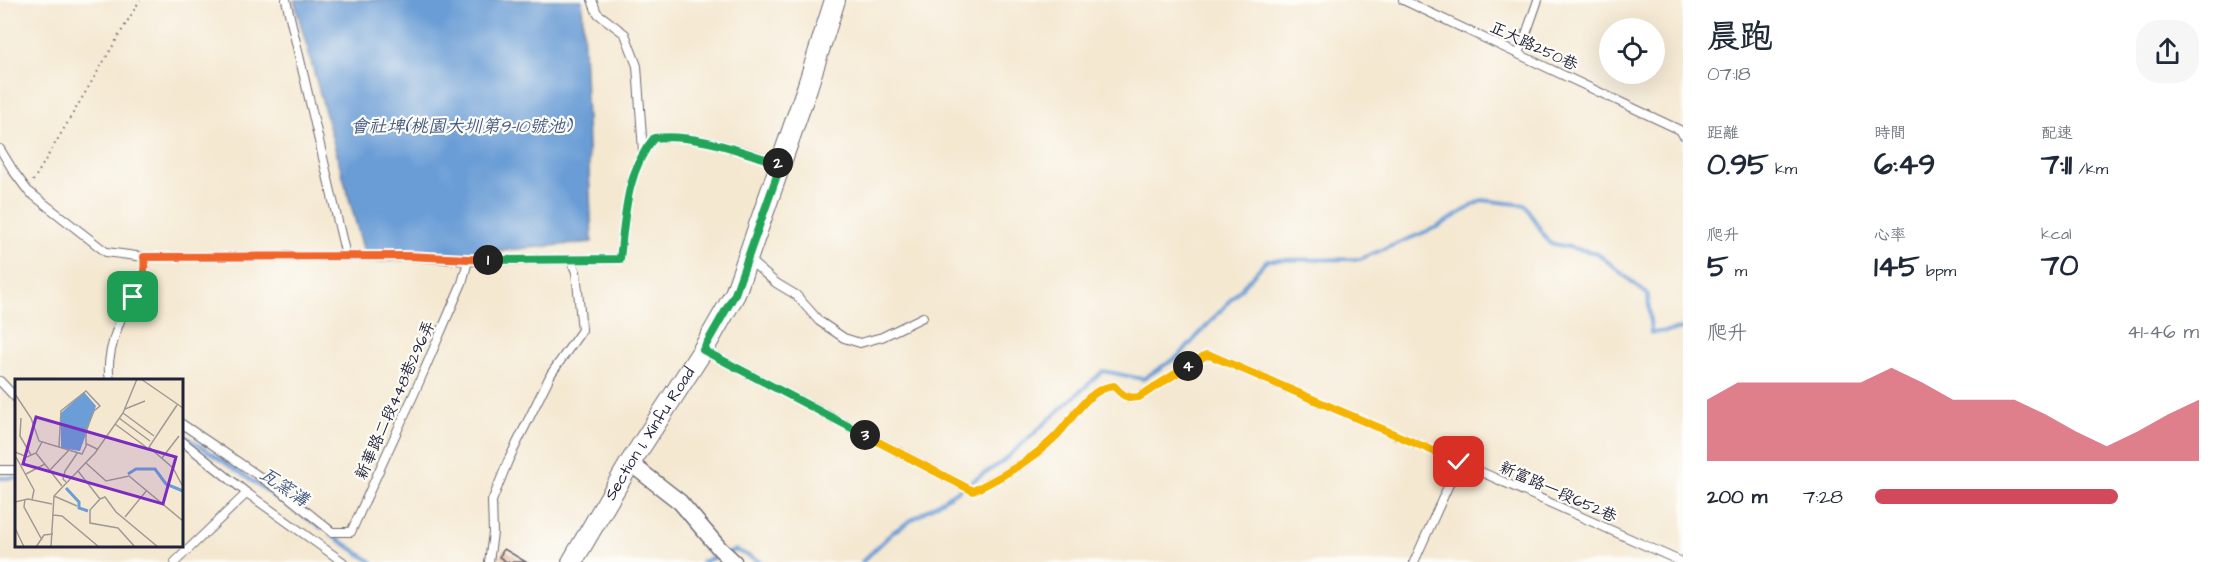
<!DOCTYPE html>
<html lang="zh-TW">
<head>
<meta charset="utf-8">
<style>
  body { margin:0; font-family:"Architects Daughter","LXGW WenKai TC",sans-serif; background:#f6f6f7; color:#1f2937; height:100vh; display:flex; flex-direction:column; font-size:22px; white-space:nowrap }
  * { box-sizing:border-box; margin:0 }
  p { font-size:20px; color:#747a83 }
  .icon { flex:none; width:33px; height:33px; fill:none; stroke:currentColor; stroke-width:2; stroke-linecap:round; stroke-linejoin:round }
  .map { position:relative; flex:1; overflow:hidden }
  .sheet { display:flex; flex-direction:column; background:#fff; width:540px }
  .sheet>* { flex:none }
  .controls { position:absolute; left:1599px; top:18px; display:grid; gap:12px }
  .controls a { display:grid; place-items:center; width:66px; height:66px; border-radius:50%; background:#fff; box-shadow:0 6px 24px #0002; font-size:30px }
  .pin { position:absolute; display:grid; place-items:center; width:51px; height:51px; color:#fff; margin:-26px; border-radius:12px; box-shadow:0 3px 9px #0006 }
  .km { position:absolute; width:30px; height:30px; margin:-15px; border-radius:50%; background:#222; color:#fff; font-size:16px; line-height:30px; text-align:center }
  .round { display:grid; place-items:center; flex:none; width:63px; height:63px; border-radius:24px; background:#f6f6f7 }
  .head { display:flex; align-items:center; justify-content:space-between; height:102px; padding:0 24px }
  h1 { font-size:33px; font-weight:700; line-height:45px }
  .figures { display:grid; grid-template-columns:repeat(3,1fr); gap:9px; height:102px; padding:6px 24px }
  .figures div { display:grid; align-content:center }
  .figures b { font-size:30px; font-weight:700 }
  .figures small { font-size:16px; font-weight:400 }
  .figures p { font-size:16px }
  .chart { height:168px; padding:12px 24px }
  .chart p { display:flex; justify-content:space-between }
  .chart svg { width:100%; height:108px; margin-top:6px; fill:#d1495b; opacity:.7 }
  ul { padding:0 24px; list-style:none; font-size:20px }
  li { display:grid; grid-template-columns:96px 72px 1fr; align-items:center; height:45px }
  li i { height:15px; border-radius:8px; background:#d1495b }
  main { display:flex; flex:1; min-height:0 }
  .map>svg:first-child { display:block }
  .water { fill:#6b9dd6; stroke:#466088; stroke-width:1.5 }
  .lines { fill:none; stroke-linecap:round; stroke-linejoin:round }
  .stream { stroke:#6b9dd6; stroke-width:4 }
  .building { fill:#d49a74 }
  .service-casing { stroke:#6c6770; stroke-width:10 }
  .minor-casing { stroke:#6c6770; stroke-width:18 }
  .tertiary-casing { stroke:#6c6770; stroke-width:22 }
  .path { stroke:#6c6770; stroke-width:2; stroke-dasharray:1.5 4.5; stroke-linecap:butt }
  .service { stroke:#fff; stroke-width:8 }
  .minor { stroke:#fff; stroke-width:15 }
  .tertiary { stroke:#fff; stroke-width:20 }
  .split-1-casing { stroke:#fff; stroke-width:12 }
  .split-2-casing { stroke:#fff; stroke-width:12 }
  .split-3-casing { stroke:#fff; stroke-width:12 }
  .split-4-casing { stroke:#fff; stroke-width:12 }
  .split-5-casing { stroke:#fff; stroke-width:12 }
  .split-1 { stroke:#f0652b; stroke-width:8 }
  .split-2 { stroke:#22a559; stroke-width:8 }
  .split-3 { stroke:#22a559; stroke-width:8 }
  .split-4 { stroke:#f5b400; stroke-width:8 }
  .split-5 { stroke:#f5b400; stroke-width:8 }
  .labels { text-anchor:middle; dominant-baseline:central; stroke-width:4.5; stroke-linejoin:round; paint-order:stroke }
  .street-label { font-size:16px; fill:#22223b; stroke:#fdfcf7 }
  .water-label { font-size:18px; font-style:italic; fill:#435981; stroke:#fdfcf7 }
  .inset-river { fill:none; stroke:#6b9dd6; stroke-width:3 }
  .inset-road { fill:none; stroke:#a09995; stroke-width:1.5 }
  .view { fill:#7b2cbf; fill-opacity:0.15; stroke:#7b2cbf; stroke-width:3 }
  .inset-edge { fill:none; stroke:#22223b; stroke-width:3 }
</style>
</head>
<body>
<main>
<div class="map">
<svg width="1683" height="562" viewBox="0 0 1683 562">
  <rect width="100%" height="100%" fill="#fdfcf7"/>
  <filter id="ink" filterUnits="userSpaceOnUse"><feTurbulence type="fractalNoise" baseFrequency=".0167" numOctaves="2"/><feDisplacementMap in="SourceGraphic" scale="12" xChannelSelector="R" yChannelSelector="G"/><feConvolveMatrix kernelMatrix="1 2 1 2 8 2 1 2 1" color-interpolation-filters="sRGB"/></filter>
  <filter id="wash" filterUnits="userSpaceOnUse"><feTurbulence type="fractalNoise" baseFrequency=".008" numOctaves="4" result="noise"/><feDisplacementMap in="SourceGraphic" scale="24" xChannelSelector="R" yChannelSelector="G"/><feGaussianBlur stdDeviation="1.35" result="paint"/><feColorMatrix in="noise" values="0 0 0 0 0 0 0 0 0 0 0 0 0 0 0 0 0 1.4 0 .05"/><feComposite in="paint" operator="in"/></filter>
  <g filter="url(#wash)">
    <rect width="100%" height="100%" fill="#f4e8d1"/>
    <!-- water -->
    <path class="water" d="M294 0H582L592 242 367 263Z"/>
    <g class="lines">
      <!-- stream -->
      <path class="stream" d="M182 434 322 528
        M0 478H16
        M330 534 372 562
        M729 553 736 550 761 562
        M702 562 722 555
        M862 562 893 532 1002 462 1103 371 1143 379 1180 355 1267 260 1360 259 1437 227 1482 200 1525 205 1549 243 1597 253 1648 295 1651 333 1683 329"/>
    </g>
    <g id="blocks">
      <!-- building -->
      <path class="building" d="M504 549 526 562H507L499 557Z"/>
    </g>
  </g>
  <g filter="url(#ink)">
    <use href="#blocks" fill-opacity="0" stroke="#6c6770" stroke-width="1.5"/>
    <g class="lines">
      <defs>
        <path id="service" d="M286 0 346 256
          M592 0 597 13 625 34 637 66 643 151
          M1403 0 1680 130 1683 135
          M1519 54 1538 0
          M0 149 14 172 28 191 106 252 144 257 407 256 468 261 620 259C625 218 626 171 654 138 696 133 740 151 781 163
          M749 260 776 283 796 295 819 321 844 338 860 343 882 337 923 317
          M703 350 973 491C1002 477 1032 460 1055 437 1072 421 1087 388 1114 386 1122 395 1126 399 1139 397L1206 355 1212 356 1459 462 1682 562
          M110 380C106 363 113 338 120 321 129 297 148 285 144 257
          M0 381 16 398
          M182 424 281 491 332 532
          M182 441 247 493 343 562
          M0 470H16
          M332 532H351L414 394 462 283 468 261
          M175 562 247 493
          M489 562 493 533 492 501 508 461 551 374 582 330 576 272 571 260
          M1414 562 1459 462"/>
        <path id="minor" d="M630 463 680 502 720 549 734 562"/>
        <g id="tertiary">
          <path id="s1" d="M572 562 630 463 703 350 735 294 807 88 835 0"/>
        </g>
      </defs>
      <!-- service casing -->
      <use href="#service" class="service-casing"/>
      <!-- minor casing -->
      <use href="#minor" class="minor-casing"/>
      <!-- tertiary casing -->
      <use href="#tertiary" class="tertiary-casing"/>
      <!-- path -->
      <path class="path" d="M33 181 140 0"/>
      <!-- service -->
      <use href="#service" class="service"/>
      <!-- minor -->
      <use href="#minor" class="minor"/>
      <!-- tertiary -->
      <use href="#tertiary" class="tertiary"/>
    </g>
  </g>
  <g class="lines" filter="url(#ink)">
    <defs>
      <path id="split-1" d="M133 297C142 283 146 274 144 257L407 256 488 260"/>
      <path id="split-2" d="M488 260 620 259C625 218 626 171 654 138 695 133 739 151 778 163"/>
      <path id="split-3" d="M778 163 781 164 735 294 703 350 865 435"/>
      <path id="split-4" d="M865 435 973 491C1002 477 1032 460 1055 437 1072 421 1087 388 1114 386 1122 395 1126 399 1139 397L1188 366"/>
      <path id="split-5" d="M1188 366 1206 355 1212 356 1459 462"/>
    </defs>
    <!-- split-1 casing -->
    <use href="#split-1" class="split-1-casing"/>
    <!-- split-2 casing -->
    <use href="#split-2" class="split-2-casing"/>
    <!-- split-3 casing -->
    <use href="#split-3" class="split-3-casing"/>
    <!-- split-4 casing -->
    <use href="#split-4" class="split-4-casing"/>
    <!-- split-5 casing -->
    <use href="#split-5" class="split-5-casing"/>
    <!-- split-1 -->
    <use href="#split-1" class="split-1"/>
    <!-- split-2 -->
    <use href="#split-2" class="split-2"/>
    <!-- split-3 -->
    <use href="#split-3" class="split-3"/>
    <!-- split-4 -->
    <use href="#split-4" class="split-4"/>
    <!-- split-5 -->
    <use href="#split-5" class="split-5"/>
  </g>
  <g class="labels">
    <!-- street labels -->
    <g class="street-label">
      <text transform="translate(1534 46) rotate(25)">正大路250巷</text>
      <text transform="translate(395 400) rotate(-66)">新華路二段448巷296弄</text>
      <text stroke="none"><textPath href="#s1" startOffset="150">Section 1, Xinfu Road</textPath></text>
      <text transform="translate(1558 492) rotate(24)">新富路一段652巷</text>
    </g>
    <!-- water labels -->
    <g class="water-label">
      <text x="461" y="126">會社埤(桃園大圳第9-10號池)</text>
      <text transform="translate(284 487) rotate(34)">瓦窯溝</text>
    </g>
  </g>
  <!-- overview -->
  <g transform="translate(15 379)">
    <rect width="168" height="168" fill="#f4e8d1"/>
    <path d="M69 13 81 27 65 72 46 69V34Z" fill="#6b9dd6"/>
    <path class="inset-river" d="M113 95 121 90H140L151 105 168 112M51 109 64 123V129L73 132"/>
    <path class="inset-road" d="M126 0 168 29M0 15 16 39 24 62 67 75 72 65 82 70M162 26 134 68 158 89 168 108M110 30 130 22M108 34 139 57M6 39 5 57 16 76M104 39 135 62M100 45 131 68M44 68 46 32 71 12 85 27 79 32 71 51V66M0 73 12 78 21 74 27 63M21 74 47 107M1 78 19 111 17 121M147 79 164 57M71 84 91 102 114 97 168 142M35 91 54 71M63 92 85 120 90 118 101 133 143 168M11 95 30 85M51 103 48 100 50 92 63 73M39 117 62 127M10 120 9 128 27 161M85 120 75 131V144L103 149 120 168M0 123 13 120 37 125M38 136 47 137 84 168M110 138 132 111M0 149 9 168M21 168 29 156 38 155M36 168 39 117 80 74 108 34 122 0"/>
    <path class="view" d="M21 38 161 78 148 125 8 85Z"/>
    <rect width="168" height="168" class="inset-edge"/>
  </g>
</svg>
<div class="controls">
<a><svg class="icon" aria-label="locate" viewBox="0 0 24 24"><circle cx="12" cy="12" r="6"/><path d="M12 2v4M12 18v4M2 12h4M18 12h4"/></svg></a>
</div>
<div class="pin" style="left:133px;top:297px;background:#1e9e55"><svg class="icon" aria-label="arrive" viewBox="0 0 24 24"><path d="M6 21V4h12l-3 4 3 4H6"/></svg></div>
<div class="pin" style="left:1459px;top:462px;background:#d93025"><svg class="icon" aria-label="check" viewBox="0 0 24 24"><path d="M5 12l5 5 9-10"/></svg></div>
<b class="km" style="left:488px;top:260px">1</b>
<b class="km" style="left:778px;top:163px">2</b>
<b class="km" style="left:865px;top:435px">3</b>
<b class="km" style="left:1188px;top:366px">4</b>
</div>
<section class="sheet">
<div class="head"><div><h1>晨跑</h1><p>07:18</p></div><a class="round"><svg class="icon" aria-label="share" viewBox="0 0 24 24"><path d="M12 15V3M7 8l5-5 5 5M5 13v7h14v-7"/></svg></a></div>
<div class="figures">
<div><p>距離</p><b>0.95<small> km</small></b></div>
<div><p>時間</p><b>6:49</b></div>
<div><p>配速</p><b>7:11<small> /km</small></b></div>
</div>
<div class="figures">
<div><p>爬升</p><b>5<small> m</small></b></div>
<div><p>心率</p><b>145<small> bpm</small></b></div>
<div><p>kcal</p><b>70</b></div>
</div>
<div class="chart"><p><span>爬升</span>41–46 m</p>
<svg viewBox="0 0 160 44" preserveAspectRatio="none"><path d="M0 44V19L10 12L20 12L30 12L40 12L50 12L60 6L70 12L80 19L90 19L100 19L110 25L120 32L130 38L140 32L150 25L160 19V44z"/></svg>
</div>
<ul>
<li><b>200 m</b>7:28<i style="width:75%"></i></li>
</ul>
</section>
</main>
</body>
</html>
